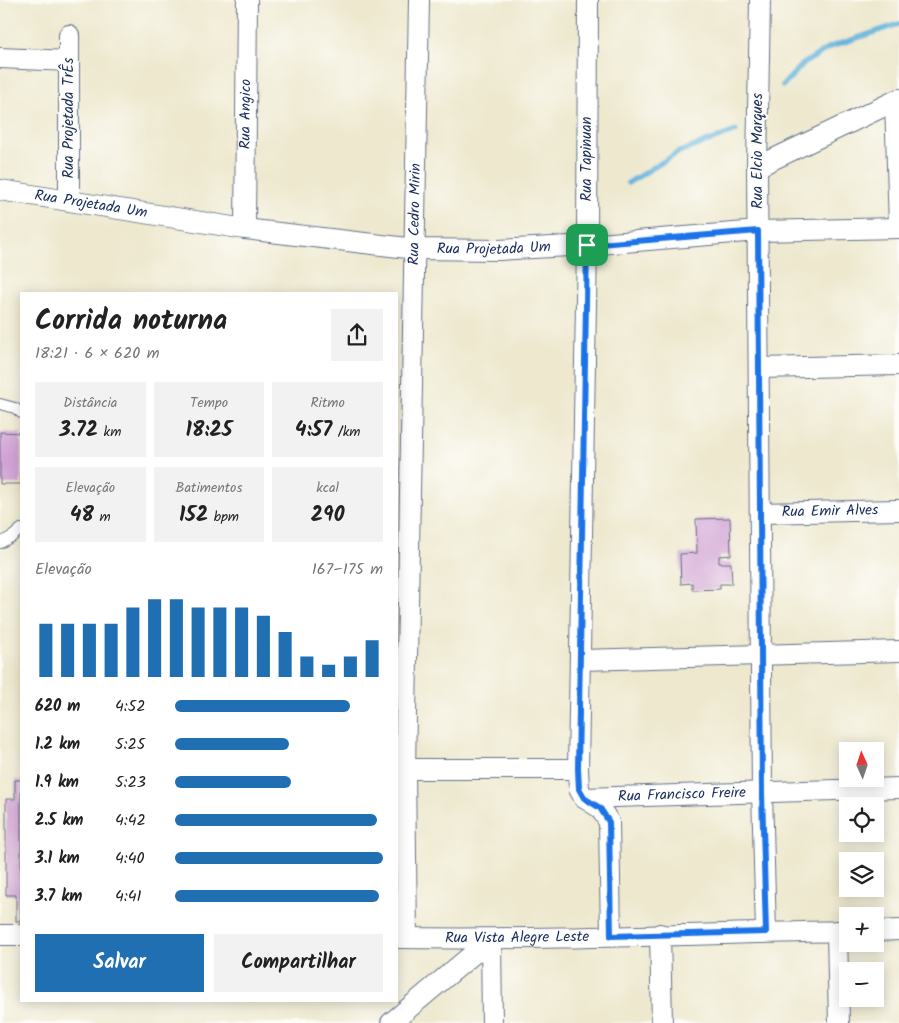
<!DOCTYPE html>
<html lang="pt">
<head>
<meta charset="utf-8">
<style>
  body { margin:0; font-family:Kalam,sans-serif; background:#f2f2f2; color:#222; height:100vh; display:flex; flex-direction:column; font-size:19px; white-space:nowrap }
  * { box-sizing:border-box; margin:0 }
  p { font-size:16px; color:#767676 }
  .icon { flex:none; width:28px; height:28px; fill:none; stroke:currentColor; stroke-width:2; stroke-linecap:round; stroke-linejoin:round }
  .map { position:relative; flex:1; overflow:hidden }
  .side { position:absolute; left:20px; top:292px; width:378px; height:710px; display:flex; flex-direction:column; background:#fff; border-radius:0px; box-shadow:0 2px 12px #0003 }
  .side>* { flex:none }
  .needle { width:32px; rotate:357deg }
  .controls { position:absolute; left:839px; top:742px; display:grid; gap:10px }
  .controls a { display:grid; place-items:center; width:45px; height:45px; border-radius:0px; background:#fff; box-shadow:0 2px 12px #0003; font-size:25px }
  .pin { position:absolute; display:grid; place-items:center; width:42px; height:42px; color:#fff; margin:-21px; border-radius:10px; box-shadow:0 2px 8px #0006 }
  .round { display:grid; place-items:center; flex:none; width:52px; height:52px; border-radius:0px; background:#f2f2f2 }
  .overview { display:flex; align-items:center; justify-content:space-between; height:85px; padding:0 15px }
  h1 { font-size:28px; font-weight:600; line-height:38px }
  .stats { display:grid; grid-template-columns:repeat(3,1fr); gap:8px; height:85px; padding:5px 15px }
  .stats div { display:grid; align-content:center; border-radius:0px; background:#f2f2f2; text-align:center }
  .stats b { font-size:21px; font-weight:600 }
  .stats small { font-size:14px; font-weight:400 }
  .stats p { font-size:14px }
  .chart { height:140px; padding:10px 15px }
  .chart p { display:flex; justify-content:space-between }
  .chart svg { width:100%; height:90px; margin-top:5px; stroke:#1f6fb2; stroke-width:6 }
  .button { display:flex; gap:10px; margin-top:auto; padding:10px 15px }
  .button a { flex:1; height:58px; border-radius:0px; background:#1f6fb2; color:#fff; font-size:20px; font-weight:600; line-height:58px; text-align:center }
  .button a+a { background:#f2f2f2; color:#222 }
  ul { padding:0 15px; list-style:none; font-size:16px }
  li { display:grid; grid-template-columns:80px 60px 1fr; align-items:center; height:38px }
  li i { height:12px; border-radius:6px; background:#1f6fb2 }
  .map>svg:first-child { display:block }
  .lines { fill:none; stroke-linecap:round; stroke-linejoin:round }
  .stream { stroke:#5eb1da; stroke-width:5.5 }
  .building { fill:#d1a3d5 }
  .service-casing { stroke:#647085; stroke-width:12 }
  .minor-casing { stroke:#647085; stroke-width:22 }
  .service { stroke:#fff; stroke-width:10 }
  .minor { stroke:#fff; stroke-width:20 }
  .route-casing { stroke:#fff; stroke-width:10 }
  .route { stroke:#1a73e8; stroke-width:6 }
  .labels { text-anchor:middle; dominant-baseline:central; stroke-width:4.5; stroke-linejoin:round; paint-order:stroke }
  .street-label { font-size:15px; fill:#1b2f5e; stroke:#fdfcf7 }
</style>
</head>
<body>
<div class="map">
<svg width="899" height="1023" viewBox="0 0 899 1023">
  <rect width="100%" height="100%" fill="#fdfcf7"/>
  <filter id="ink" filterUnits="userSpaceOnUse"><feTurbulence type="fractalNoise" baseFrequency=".02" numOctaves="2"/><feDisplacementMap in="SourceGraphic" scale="10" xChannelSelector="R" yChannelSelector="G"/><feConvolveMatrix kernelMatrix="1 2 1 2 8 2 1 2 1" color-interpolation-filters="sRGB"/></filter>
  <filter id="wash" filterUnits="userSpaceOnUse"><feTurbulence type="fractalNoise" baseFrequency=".0096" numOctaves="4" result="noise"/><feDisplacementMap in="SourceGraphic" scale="20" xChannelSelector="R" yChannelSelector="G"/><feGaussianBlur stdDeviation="1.12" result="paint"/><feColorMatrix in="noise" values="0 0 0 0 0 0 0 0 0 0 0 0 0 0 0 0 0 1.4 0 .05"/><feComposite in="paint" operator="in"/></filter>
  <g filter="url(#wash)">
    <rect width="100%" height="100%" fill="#ede8ce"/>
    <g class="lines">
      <!-- stream -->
      <path class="stream" d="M783 85 803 64 830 47 899 24
        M628 183 679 152 736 131"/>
    </g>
    <g id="blocks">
      <!-- building -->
      <path class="building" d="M0 432 21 433V484H0Z
        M730 518 731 555 719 556V563H731L732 584H720V589L692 590V583L681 584 680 554 697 553 696 519Z
        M15 780H21V921H16V895H6V799H15Z"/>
    </g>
  </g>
  <g filter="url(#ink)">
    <use href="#blocks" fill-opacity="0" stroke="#647085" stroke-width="1"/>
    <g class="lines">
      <defs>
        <path id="service" d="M0 404 15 408 21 413
          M0 543 13 536 21 529"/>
        <g id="minor">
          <path d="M588 0 587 245 578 769 579 789 584 798 600 808 609 822 611 936"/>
          <path d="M760 0 757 167 762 793 766 932"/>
          <path d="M0 58 69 61"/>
          <path d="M895 101 899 227"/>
          <path d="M757 167 899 99"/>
          <path id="s1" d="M0 190 245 229 416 249 499 250 587 245 758 231 899 228"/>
          <path d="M69 201V35"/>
          <path id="s2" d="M245 229 247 0"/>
          <path d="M759 368 899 365"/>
          <path id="s3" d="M760 513 899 510"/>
          <path d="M581 660 899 651"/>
          <path d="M396 769H578"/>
          <path id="s4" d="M584 798 899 788"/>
          <path d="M837 931 839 1023"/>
          <path d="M875 931 899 930"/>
          <path d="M660 934 662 1023"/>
          <path d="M0 935H21"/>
          <path id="s5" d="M396 938C547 940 697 934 848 931"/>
          <path id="s6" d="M407 938 405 769 419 0"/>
          <path d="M491 939 492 1023"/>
          <path d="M391 1023 491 939"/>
        </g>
      </defs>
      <!-- service casing -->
      <use href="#service" class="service-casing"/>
      <!-- minor casing -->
      <use href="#minor" class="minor-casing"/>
      <!-- service -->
      <use href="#service" class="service"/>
      <!-- minor -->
      <use href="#minor" class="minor"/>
    </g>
  </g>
  <g class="lines" filter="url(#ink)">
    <defs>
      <path id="route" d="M758 231 762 793 766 932 611 936 609 822 600 808 584 798 579 789 578 769 587 245Z"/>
    </defs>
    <!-- route casing -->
    <use href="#route" class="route-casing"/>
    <!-- route -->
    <use href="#route" class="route"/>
  </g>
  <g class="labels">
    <!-- street labels -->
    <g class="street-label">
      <text stroke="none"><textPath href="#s2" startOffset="115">Rua Angico</textPath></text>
      <text transform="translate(69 118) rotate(-90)">Rua Projetada TrÊs</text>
      <text transform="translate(758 151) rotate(-90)">Rua Elcio Marques</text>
      <text transform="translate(587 159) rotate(-90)">Rua Tapinuan</text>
      <text stroke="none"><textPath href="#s1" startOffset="92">Rua Projetada Um</textPath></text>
      <text stroke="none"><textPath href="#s6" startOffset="724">Rua Cedro Mirin</textPath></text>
      <text stroke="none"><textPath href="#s1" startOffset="498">Rua Projetada Um</textPath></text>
      <text stroke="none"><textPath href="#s3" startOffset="70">Rua Emir Alves</textPath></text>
      <text stroke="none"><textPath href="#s4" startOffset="98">Rua Francisco Freire</textPath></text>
      <text stroke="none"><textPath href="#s5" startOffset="121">Rua Vista Alegre Leste</textPath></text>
    </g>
  </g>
</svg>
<div class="controls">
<a><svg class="needle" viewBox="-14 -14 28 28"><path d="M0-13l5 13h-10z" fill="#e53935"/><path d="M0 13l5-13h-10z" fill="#767676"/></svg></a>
<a><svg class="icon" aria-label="locate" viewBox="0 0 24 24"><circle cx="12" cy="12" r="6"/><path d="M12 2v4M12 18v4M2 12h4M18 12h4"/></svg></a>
<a><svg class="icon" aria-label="layers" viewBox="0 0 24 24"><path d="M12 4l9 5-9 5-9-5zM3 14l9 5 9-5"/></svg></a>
<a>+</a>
<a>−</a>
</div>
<div class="pin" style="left:587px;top:245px;background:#1e9e55"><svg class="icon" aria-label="arrive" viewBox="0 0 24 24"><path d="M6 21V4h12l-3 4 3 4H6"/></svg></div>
<section class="side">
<div class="overview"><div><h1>Corrida noturna</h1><p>18:21 · 6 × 620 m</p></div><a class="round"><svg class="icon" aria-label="share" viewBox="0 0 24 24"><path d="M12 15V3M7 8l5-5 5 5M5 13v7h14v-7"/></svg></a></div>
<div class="stats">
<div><p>Distância</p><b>3.72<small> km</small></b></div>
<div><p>Tempo</p><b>18:25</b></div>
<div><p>Ritmo</p><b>4:57<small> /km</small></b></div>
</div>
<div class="stats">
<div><p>Elevação</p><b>48<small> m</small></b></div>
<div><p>Batimentos</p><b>152<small> bpm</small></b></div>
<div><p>kcal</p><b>290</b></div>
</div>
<div class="chart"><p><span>Elevação</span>167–175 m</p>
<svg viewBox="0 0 160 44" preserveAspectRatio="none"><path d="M5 44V18M15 44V18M25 44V18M35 44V18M45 44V10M55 44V6M65 44V6M75 44V10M85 44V10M95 44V10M105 44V14M115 44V22M125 44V34M135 44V38M145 44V34M155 44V26"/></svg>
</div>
<ul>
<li><b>620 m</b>4:52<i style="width:84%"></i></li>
<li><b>1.2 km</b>5:25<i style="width:55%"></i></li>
<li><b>1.9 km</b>5:23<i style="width:56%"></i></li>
<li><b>2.5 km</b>4:42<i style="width:97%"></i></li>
<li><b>3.1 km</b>4:40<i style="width:100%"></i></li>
<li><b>3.7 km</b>4:41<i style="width:98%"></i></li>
</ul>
<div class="button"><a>Salvar</a><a>Compartilhar</a></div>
</section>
</div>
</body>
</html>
